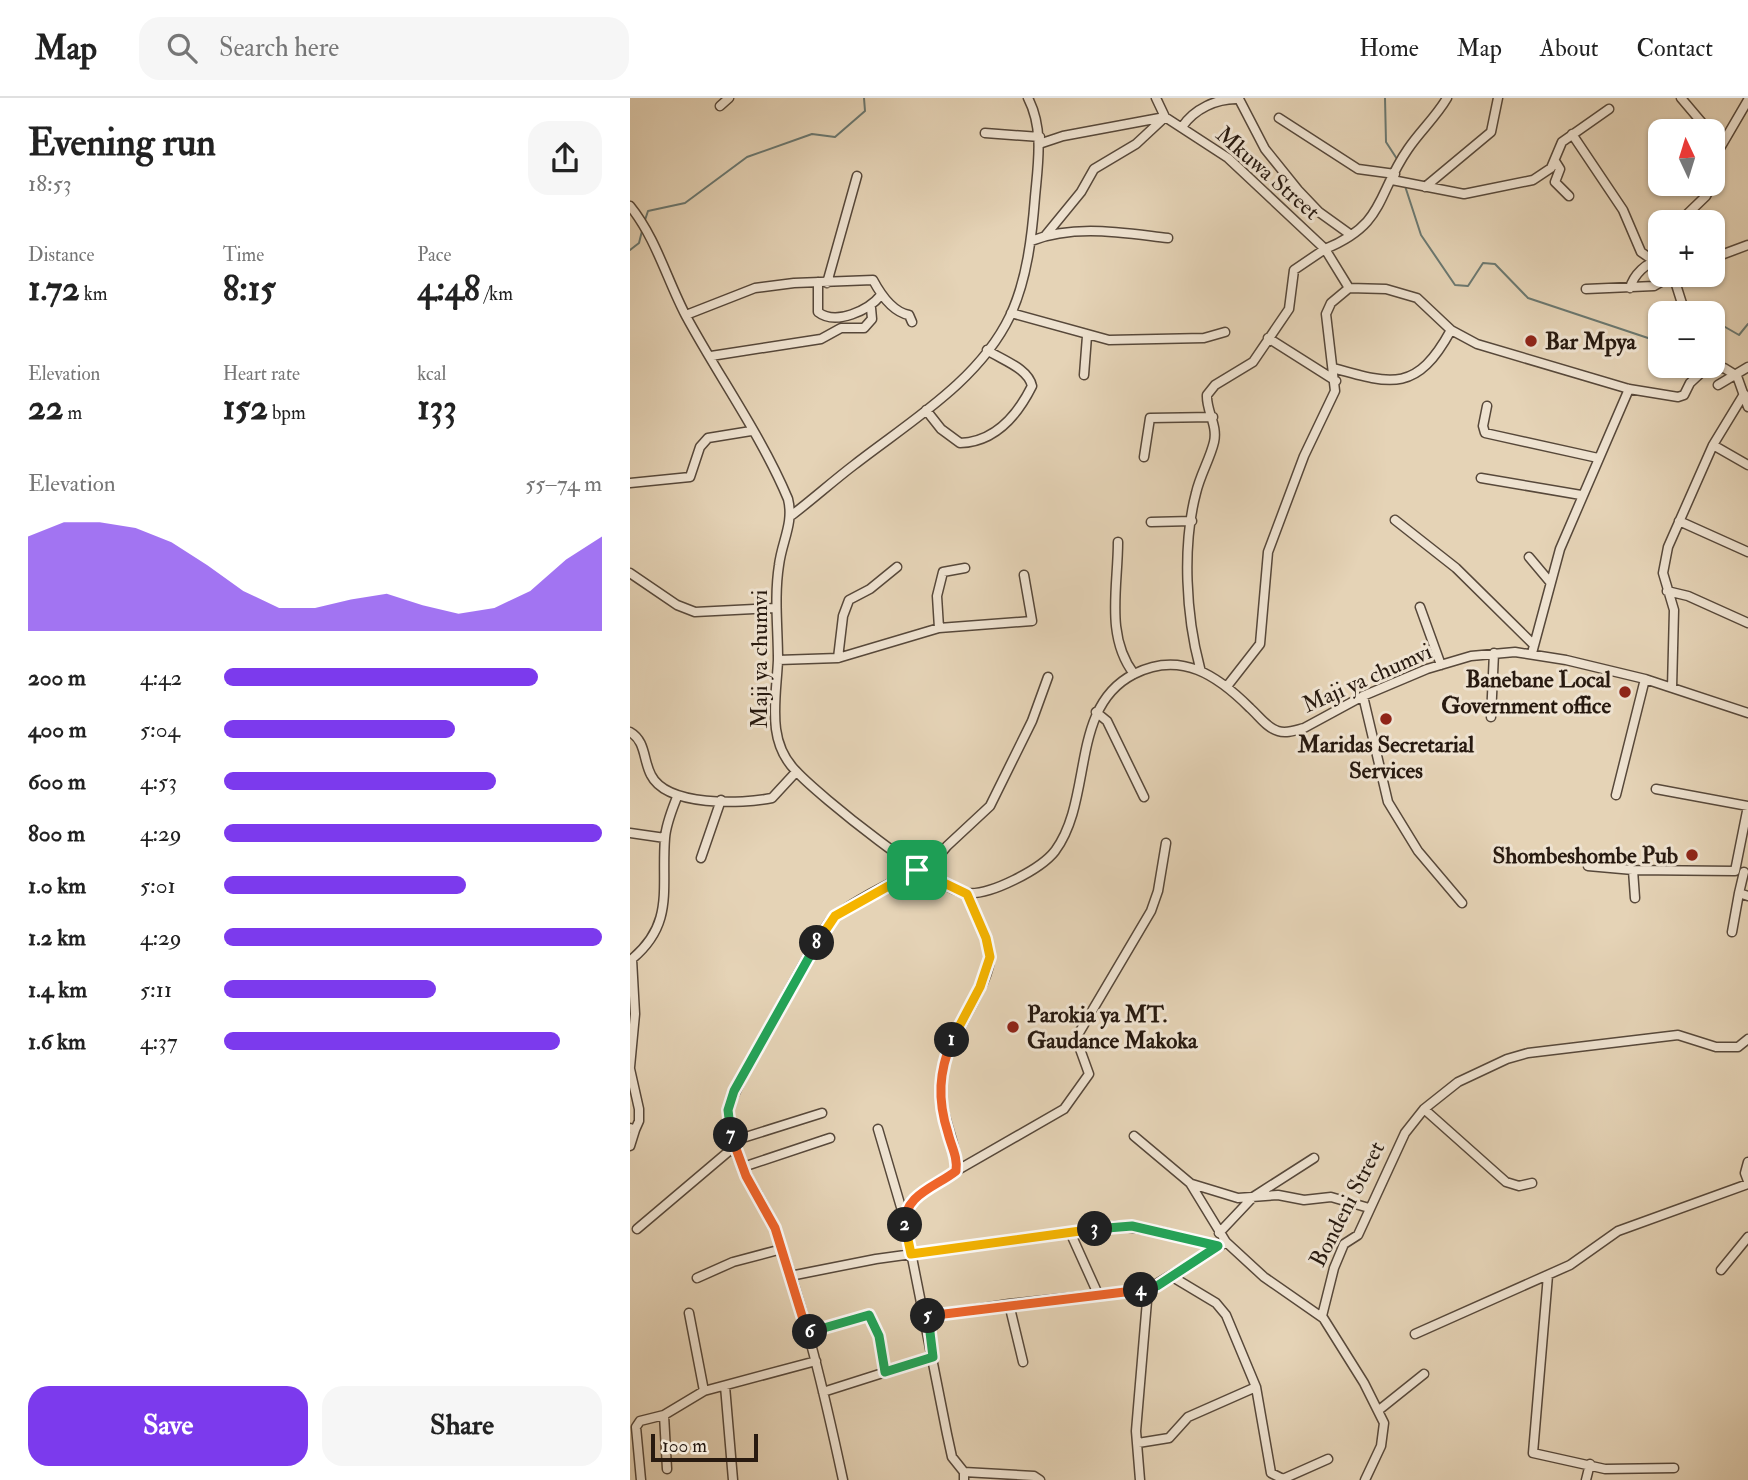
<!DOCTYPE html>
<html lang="en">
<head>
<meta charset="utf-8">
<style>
  body { margin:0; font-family:"IM FELL Double Pica",serif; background:#f6f6f6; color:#222; height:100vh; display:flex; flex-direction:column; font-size:26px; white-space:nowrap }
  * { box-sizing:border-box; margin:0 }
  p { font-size:23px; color:#767676 }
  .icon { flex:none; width:38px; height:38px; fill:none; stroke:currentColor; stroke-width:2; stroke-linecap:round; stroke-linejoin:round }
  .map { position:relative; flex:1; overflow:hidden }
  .panel { display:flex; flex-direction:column; background:#fff; width:630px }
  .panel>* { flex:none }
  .needle { width:46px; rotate:356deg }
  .fabs { position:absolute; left:1018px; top:21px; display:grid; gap:14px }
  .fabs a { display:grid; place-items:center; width:77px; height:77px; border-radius:14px; background:#fff; box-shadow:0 2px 5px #0004; font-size:35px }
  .scale { position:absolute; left:21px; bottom:18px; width:107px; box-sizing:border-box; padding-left:7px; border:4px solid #281a10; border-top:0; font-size:19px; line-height:24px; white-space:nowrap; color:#281a10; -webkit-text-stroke:5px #eee2d0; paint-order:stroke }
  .pin { position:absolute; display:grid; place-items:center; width:60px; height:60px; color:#fff; margin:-30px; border-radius:14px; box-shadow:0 4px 10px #0006 }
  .km { position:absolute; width:35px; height:35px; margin:-18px; border-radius:50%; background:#222; color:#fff; font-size:19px; line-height:35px; text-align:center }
  .round { display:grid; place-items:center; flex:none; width:74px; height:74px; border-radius:21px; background:#f6f6f6 }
  .summary { display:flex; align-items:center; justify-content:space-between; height:119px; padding:0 28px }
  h1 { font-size:38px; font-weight:700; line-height:52px }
  .metrics { display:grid; grid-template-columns:repeat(3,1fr); gap:10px; height:119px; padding:7px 28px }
  .metrics div { display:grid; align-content:center }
  .metrics b { font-size:35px; font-weight:700 }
  .metrics small { font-size:19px; font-weight:400 }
  .metrics p { font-size:19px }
  .chart { height:196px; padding:14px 28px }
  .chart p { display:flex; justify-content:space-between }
  .chart svg { width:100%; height:126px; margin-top:7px; fill:#7c3aed; opacity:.7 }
  .cta { display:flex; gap:14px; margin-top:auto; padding:14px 28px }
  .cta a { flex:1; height:80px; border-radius:21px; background:#7c3aed; color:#fff; font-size:28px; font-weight:700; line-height:80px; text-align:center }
  .cta a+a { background:#f6f6f6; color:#222 }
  ul { padding:0 28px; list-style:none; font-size:23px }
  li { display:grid; grid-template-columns:112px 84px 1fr; align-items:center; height:52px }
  li i { height:18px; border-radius:9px; background:#7c3aed }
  header { display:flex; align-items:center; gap:42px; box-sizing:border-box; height:98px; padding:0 35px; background:#fff; border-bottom:2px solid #e0e0e0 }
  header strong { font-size:33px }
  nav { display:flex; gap:38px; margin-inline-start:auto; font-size:24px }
  .search { width:490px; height:63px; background:#f6f6f6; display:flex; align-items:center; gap:18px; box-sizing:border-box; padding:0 24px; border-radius:21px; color:#767676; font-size:26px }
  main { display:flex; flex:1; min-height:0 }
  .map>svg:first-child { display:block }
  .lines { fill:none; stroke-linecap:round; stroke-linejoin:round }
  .stream { stroke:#6a7871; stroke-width:2 }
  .minor-casing { stroke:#57483a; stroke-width:11 }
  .minor { stroke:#eee2d0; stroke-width:8 }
  .split-1-casing { stroke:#fff; stroke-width:14 }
  .split-2-casing { stroke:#fff; stroke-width:14 }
  .split-3-casing { stroke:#fff; stroke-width:14 }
  .split-4-casing { stroke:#fff; stroke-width:14 }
  .split-5-casing { stroke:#fff; stroke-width:14 }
  .split-6-casing { stroke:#fff; stroke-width:14 }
  .split-7-casing { stroke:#fff; stroke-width:14 }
  .split-8-casing { stroke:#fff; stroke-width:14 }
  .split-9-casing { stroke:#fff; stroke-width:14 }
  .split-1 { stroke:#f5b400; stroke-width:9 }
  .split-2 { stroke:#f0652b; stroke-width:9 }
  .split-3 { stroke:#f5b400; stroke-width:9 }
  .split-4 { stroke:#22a559; stroke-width:9 }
  .split-5 { stroke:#f0652b; stroke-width:9 }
  .split-6 { stroke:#22a559; stroke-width:9 }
  .split-7 { stroke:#f0652b; stroke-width:9 }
  .split-8 { stroke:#22a559; stroke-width:9 }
  .split-9 { stroke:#f5b400; stroke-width:9 }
  .poi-dot { fill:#8f2418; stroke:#eee2d0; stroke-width:2.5 }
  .labels { text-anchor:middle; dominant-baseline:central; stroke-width:6; stroke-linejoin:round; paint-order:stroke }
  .street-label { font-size:23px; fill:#281a10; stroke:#eee2d0 }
  .poi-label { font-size:23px; font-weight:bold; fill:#281a10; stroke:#eee2d0; text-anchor:start }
</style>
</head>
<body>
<header>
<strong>Map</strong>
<div class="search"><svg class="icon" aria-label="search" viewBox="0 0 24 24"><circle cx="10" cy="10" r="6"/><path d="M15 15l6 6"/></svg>Search here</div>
<nav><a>Home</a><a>Map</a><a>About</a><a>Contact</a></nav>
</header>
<main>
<section class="panel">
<div class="summary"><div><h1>Evening run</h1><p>18:53</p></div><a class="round"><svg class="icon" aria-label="share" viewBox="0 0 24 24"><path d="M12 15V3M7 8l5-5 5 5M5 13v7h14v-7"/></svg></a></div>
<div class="metrics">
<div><p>Distance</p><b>1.72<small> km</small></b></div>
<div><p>Time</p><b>8:15</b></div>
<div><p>Pace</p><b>4:48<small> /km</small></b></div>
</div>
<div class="metrics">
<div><p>Elevation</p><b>22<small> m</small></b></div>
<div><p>Heart rate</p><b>152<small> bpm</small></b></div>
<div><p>kcal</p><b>133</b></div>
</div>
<div class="chart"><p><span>Elevation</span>55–74 m</p>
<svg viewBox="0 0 160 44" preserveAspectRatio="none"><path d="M0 44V11L10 6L20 6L30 8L40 13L50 21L60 30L70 36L80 36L90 33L100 31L110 35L120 38L130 36L140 30L150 19L160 11V44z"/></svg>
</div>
<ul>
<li><b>200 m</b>4:42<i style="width:83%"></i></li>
<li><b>400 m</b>5:04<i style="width:61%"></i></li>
<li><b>600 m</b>4:53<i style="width:72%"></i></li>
<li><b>800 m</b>4:29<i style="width:100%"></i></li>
<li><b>1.0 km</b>5:01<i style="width:64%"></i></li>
<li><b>1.2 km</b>4:29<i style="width:100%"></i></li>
<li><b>1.4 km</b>5:11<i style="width:56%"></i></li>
<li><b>1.6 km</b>4:37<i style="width:89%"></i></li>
</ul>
<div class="cta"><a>Save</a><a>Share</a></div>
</section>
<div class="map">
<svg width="1118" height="1382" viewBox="0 0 1118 1382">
  <rect width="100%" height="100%" fill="#e5d3b6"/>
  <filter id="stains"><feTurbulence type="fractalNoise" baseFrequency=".00286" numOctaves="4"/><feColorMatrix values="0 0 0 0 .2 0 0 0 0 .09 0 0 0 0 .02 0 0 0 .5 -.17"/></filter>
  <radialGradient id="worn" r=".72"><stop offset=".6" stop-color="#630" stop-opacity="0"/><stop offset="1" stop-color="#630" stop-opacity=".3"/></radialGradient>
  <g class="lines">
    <!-- stream -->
    <path class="stream" d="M755 0 756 44 767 61
      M775 88 791 137 825 187 838 188 853 165 865 166 898 200 1021 241 1031 240
      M14 125 18 113 55 105 117 59 182 36 205 39 235 13 234 0
      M0 152 9 145 12 133
      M1083 222 1109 237 1118 226"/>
    <defs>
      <path id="minor" d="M1051 0 1079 33
        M90 8 99 0
        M649 20 728 71 765 76
        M552 29C564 11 587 0 609 1L635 51 668 92 689 114 721 137
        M355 35 410 39
        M942 36 993 112 1011 154 1024 163
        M409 46 433 38 535 19 598 60 695 151C756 126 746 97 778 51 790 33 806 19 817 0
        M1083 62 1118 2
        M925 63 930 71 925 84 939 98
        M762 82 834 96 903 82 921 70 932 44 979 11
        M795 89 861 34 868 0
        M0 108C26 140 37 182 56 218 89 279 131 337 158 401 164 425 152 443 149 467 144 499 148 530 148 562 147 585 143 608 146 631 148 646 155 662 166 673 189 698 306 792 336 795 360 798 411 771 425 753 464 700 439 609 504 576 551 552 588 578 620 610 629 618 637 630 648 633 657 636 666 632 674 630L733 598 797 571 841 558 885 554 936 562 1015 581 1118 615
        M1049 124 1076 98 1082 86
        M415 138 451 94 464 71 506 46 535 19 526 0
        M401 143C445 126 493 135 538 140
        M1083 160 1118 147
        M1043 177 1055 215
        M188 184V214C206 228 239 212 251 197
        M197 185 227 78
        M1000 190C1003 178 1017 162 1031 163
        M956 191 1024 188 1043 177
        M381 215 479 242 574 240 595 234
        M56 217 125 190 164 185 243 182C251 197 263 214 279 217L282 224
        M638 240 706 283
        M81 258 191 241 211 230H234L242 221 241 210
        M703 270C763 287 787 294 821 232
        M454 277 457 238
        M1088 287 1118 269
        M857 308 853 328 855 335 968 360
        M296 312 311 331 330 345C365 344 387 318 402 288 398 270 372 262 357 252
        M1083 347 1118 367
        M514 359 520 320 583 319
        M851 380 951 397
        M0 385 60 379 70 349 78 340 121 333
        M162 417C183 401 203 383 224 367 279 324 349 283 380 218 397 182 402 138 405 99 408 65 414 31 398 0
        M765 422 826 470 904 547
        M1049 423 1118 454
        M521 424 562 423
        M488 444C488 489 475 538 504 576
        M899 459 920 484
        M0 475 47 507 65 514 145 510
        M1037 493 1058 498 1118 525
        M790 509 811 567
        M309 530 402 523 394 477
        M902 555 930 451 999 291
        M208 560 213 518 219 502 240 491 267 469
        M148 562 208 560 309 530 307 498 313 474 335 470
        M570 570C556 518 552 448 566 395 570 377 580 361 584 344 588 327 576 313 577 297L585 287 623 264 659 211 664 172 695 151 719 190
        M598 587 630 546 638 454 674 358 705 293 696 216 701 205 719 190 756 191 787 200 821 232 847 246 999 291 1048 299 1054 297 1060 285 1074 272 1094 270 1107 278 1118 309
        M1042 590 1044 512 1033 475 1038 449 1083 347 1114 296
        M733 598 758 704 788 753 832 805
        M466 614 477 623 514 699
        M861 619 864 555
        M0 634C16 643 13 662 21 677 37 709 112 706 142 700L166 674
        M1026 691 1118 708
        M986 697 1015 581
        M0 735 35 740
        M71 760 91 702
        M958 768 1003 772 1105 773 1118 708
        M1003 772 1005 800
        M1114 774 1109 795 1118 798
        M294 776 317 748 360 708 402 623 418 579
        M1102 834 1109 795
        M0 969 5 916 2 861C45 825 31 790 35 740 36 726 42 712 47 699
        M0 971 9 1011V1023L5 1032 0 1030
        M794 1011 876 1084 889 1088 902 1085
        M248 1031 273 1116
        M504 1038 560 1085 596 1144 634 1179 693 1220
        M103 1043 192 1015
        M0 1048 5 1032
        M1118 1064 1115 1075 1118 1083
        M113 1069 200 1040
        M326 1073 434 1011 459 976 446 940 521 813 528 793 536 745
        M562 1086 608 1100 648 1097 674 1102 701 1099 739 1110
        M7 1131 105 1048
        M440 1134 468 1196
        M589 1135 623 1099 684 1060
        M1091 1172 1118 1139
        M918 1177 903 1355 975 1371 1044 1370
        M160 1178 246 1161 486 1128 528 1133 588 1148
        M541 1178 586 1205 596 1217 626 1289 641 1375 653 1381 698 1361
        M67 1180 103 1164 152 1151
        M379 1206 393 1264
        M59 1215 74 1293
        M296 1219 379 1206 518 1191 596 1144
        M177 1235 239 1217 249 1238 255 1274
        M785 1236 940 1167 988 1133 1118 1086
        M95 1288 103 1382
        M193 1294 303 1259
        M749 1312 794 1276
        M34 1317 37 1371
        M508 1345 539 1340 558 1319 626 1289
        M334 1374 404 1378 410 1382
        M11 1382 6 1329 10 1323 34 1317 74 1293 186 1263
        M213 1382C195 1298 175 1212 145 1131 131 1093 96 1058 98 1014 99 999 188 837 200 823 216 806 265 783 287 772
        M334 1382V1374L322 1359 317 1336 274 1119C280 1095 308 1088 326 1073 330 1048 306 1013 311 979 315 941 363 886 360 855 357 834 343 816 337 796
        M510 1382 506 1333 518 1191
        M735 1382 751 1348 754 1325 734 1285 692 1218 704 1170 714 1146 728 1137 775 1035 794 1011 828 984 877 961 898 955 1048 937 1086 949H1108L1118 941
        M956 1382 960 1366"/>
    </defs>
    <!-- minor casing -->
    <use href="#minor" class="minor-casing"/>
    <!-- minor -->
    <use href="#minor" class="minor"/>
  </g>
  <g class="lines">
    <defs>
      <path id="split-1" d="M287 772 337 796 356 840 360 859 350 889 322 942"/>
      <path id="split-2" d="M275 1127C273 1097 306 1089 326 1073 328 1059 321 1048 318 1035 307 1001 309 974 322 942"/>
      <path id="split-3" d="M275 1127 281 1156 465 1131"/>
      <path id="split-4" d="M465 1131 502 1128 588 1148 527 1188 511 1192"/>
      <path id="split-5" d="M298 1218 511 1192"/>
      <path id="split-6" d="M180 1234 239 1217 249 1238 255 1274 303 1259 298 1218"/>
      <path id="split-7" d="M101 1037 116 1078 145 1130 177 1234H180"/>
      <path id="split-8" d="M101 1037 98 1012 104 993 187 845"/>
      <path id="split-9" d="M187 845 205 818 287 772"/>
    </defs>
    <!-- split-1 casing -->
    <use href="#split-1" class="split-1-casing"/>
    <!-- split-2 casing -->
    <use href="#split-2" class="split-2-casing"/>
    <!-- split-3 casing -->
    <use href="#split-3" class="split-3-casing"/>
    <!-- split-4 casing -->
    <use href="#split-4" class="split-4-casing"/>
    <!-- split-5 casing -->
    <use href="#split-5" class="split-5-casing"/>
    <!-- split-6 casing -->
    <use href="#split-6" class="split-6-casing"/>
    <!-- split-7 casing -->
    <use href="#split-7" class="split-7-casing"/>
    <!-- split-8 casing -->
    <use href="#split-8" class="split-8-casing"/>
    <!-- split-9 casing -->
    <use href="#split-9" class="split-9-casing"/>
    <!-- split-1 -->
    <use href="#split-1" class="split-1"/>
    <!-- split-2 -->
    <use href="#split-2" class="split-2"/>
    <!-- split-3 -->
    <use href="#split-3" class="split-3"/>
    <!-- split-4 -->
    <use href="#split-4" class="split-4"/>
    <!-- split-5 -->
    <use href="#split-5" class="split-5"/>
    <!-- split-6 -->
    <use href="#split-6" class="split-6"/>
    <!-- split-7 -->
    <use href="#split-7" class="split-7"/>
    <!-- split-8 -->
    <use href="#split-8" class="split-8"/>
    <!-- split-9 -->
    <use href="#split-9" class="split-9"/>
  </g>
  <!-- markers -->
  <g class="poi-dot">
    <circle cx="901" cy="243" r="7"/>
    <circle cx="995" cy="594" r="7"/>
    <circle cx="756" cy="621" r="7"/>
    <circle cx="1062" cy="757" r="7"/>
    <circle cx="383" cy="929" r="7"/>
  </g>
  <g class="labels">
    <!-- street labels -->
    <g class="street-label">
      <text transform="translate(638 75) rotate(41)">Mkuwa Street</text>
      <text transform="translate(129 561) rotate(-90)">Maji ya chumvi</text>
      <text transform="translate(737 580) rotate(-24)">Maji ya chumvi</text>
      <text transform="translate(717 1106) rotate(-63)">Bondeni Street</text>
    </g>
    <!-- poi labels -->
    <g class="poi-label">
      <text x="915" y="243">Bar Mpya</text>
      <text x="981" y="581" text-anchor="end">Banebane Local<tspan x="981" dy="26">Government office</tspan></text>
      <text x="756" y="646" text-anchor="middle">Maridas Secretarial<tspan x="756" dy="26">Services</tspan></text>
      <text x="1048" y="757" text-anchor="end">Shombeshombe Pub</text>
      <text x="397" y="916">Parokia ya MT.<tspan x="397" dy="26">Gaudance Makoka</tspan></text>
    </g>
  </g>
  <rect width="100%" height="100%" filter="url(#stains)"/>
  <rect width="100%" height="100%" fill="url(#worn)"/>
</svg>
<div class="fabs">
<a><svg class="needle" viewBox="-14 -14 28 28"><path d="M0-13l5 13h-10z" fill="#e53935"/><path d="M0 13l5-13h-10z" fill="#767676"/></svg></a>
<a>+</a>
<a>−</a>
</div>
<div class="scale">100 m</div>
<div class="pin" style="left:287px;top:772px;background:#1e9e55"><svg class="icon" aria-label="arrive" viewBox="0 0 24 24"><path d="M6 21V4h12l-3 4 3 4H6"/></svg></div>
<b class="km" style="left:322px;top:942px">1</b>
<b class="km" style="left:275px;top:1127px">2</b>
<b class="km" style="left:465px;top:1131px">3</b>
<b class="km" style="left:511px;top:1192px">4</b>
<b class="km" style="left:298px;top:1218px">5</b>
<b class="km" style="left:180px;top:1234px">6</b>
<b class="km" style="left:101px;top:1037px">7</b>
<b class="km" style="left:187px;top:845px">8</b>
</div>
</main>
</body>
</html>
